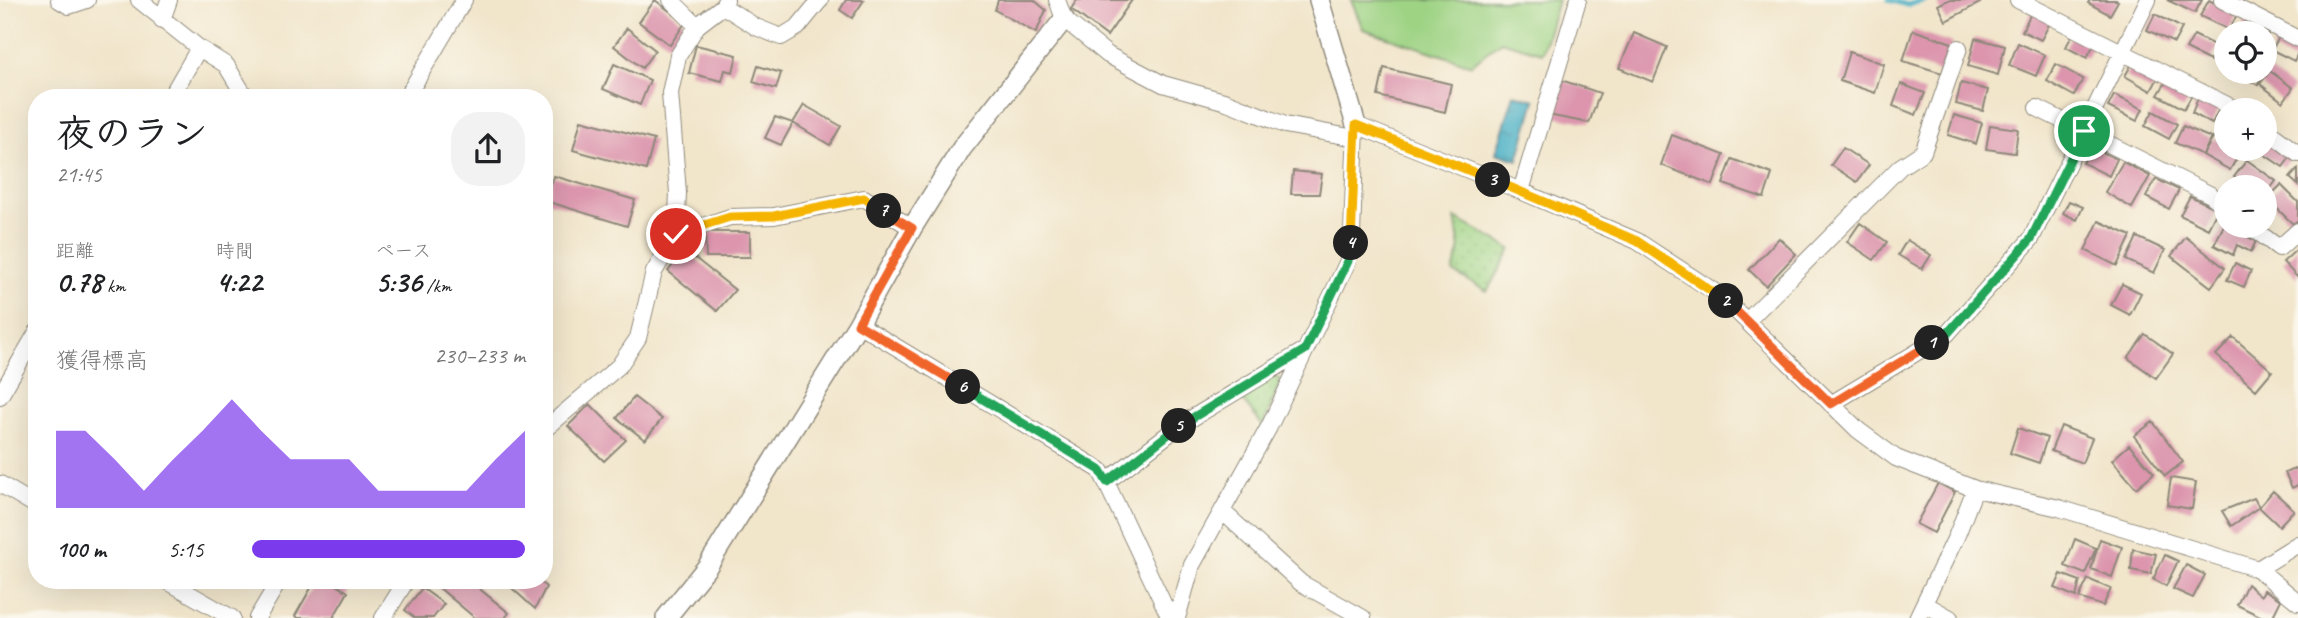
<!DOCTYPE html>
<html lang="ja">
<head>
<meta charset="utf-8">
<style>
  body { margin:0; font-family:Caveat,"Klee One",sans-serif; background:#f2f2f2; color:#202124; height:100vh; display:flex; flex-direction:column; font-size:26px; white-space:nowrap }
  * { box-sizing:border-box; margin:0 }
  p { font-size:23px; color:#757577 }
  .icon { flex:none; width:38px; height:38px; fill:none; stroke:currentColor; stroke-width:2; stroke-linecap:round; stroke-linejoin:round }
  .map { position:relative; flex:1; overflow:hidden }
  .details { position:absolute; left:28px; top:89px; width:525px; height:500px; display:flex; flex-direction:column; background:#fff; border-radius:28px; box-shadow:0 7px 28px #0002 }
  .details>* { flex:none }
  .buttons { position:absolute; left:2214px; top:21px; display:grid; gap:14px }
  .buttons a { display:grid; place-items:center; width:63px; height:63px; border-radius:50%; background:#fff; box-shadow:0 7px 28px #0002; font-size:35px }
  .pin { position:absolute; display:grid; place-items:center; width:60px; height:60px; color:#fff; margin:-30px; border:4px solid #fff; border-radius:50%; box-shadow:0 2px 7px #0007 }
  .km { position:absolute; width:35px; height:35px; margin:-18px; border-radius:50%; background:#222; color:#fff; font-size:19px; line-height:35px; text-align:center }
  .round { display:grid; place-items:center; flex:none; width:74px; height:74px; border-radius:28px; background:#f2f2f2 }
  .overview { display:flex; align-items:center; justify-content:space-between; height:119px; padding:0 28px }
  h1 { font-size:38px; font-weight:800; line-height:52px }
  .stats { display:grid; grid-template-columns:repeat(3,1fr); gap:10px; height:119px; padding:7px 28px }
  .stats div { display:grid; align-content:center }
  .stats b { font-size:30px; font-weight:800 }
  .stats small { font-size:19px; font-weight:400 }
  .stats p { font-size:19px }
  .chart { height:196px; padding:14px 28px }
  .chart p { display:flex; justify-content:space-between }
  .chart svg { width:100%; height:126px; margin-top:7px; fill:#7c3aed; opacity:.7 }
  ul { padding:0 28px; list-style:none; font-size:23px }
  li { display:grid; grid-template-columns:112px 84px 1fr; align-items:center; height:52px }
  li i { height:18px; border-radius:9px; background:#7c3aed }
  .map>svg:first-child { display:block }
  .grass { fill:url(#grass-dots); stroke:#647f58; stroke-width:2 }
  .park { fill:#9ed384; stroke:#647f58; stroke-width:2 }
  .water { fill:url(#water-ripples); stroke:#386c78; stroke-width:2 }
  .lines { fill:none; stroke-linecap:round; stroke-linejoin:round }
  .stream { stroke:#45aec4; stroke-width:5 }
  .building { fill:#dc95ad }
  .minor-casing { stroke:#8e887a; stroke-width:18 }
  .tertiary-casing { stroke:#8e887a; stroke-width:22 }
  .minor { stroke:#fff; stroke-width:16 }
  .tertiary { stroke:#fff; stroke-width:19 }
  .split-1-casing { stroke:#fff; stroke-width:14 }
  .split-2-casing { stroke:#fff; stroke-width:14 }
  .split-3-casing { stroke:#fff; stroke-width:14 }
  .split-4-casing { stroke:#fff; stroke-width:14 }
  .split-5-casing { stroke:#fff; stroke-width:14 }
  .split-6-casing { stroke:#fff; stroke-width:14 }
  .split-7-casing { stroke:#fff; stroke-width:14 }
  .split-8-casing { stroke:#fff; stroke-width:14 }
  .split-1 { stroke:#22a559; stroke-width:9 }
  .split-2 { stroke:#f0652b; stroke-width:9 }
  .split-3 { stroke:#f5b400; stroke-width:9 }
  .split-4 { stroke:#f5b400; stroke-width:9 }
  .split-5 { stroke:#22a559; stroke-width:9 }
  .split-6 { stroke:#22a559; stroke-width:9 }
  .split-7 { stroke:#f0652b; stroke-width:9 }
  .split-8 { stroke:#f5b400; stroke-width:9 }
</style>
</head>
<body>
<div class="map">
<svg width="2298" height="618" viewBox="0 0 2298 618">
  <defs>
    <pattern id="grass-dots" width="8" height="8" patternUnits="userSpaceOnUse" patternTransform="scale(1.75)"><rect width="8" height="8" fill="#9ed384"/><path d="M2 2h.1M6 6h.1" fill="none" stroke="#88b572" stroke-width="1.8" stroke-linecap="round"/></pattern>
    <pattern id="water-ripples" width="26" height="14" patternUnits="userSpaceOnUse" patternTransform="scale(1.75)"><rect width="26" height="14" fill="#45aec4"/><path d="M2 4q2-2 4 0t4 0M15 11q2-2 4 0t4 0" fill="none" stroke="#3a8e9f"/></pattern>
  </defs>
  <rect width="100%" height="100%" fill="#fbf7ec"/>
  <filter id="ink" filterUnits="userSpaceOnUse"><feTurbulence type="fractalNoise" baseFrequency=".0143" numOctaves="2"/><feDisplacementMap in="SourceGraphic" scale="14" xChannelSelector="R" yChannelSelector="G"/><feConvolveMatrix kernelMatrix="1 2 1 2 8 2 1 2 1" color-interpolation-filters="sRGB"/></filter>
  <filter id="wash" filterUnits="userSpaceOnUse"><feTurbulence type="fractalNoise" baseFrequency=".00686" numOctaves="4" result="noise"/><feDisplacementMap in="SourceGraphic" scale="28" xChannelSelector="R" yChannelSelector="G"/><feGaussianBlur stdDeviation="1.57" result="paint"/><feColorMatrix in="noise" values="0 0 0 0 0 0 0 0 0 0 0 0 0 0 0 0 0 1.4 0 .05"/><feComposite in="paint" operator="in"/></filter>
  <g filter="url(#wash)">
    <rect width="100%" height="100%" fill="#f1e5ca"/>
    <!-- grass -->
    <path class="grass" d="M1455 218 1511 249 1487 291 1453 272 1460 248Z
      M1273 375 1281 380 1263 426 1239 396Z"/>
    <!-- park -->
    <path class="park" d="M1351 0H1558L1542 53 1501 41 1471 65 1363 29Z"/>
    <!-- water -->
    <path class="water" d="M1514 94 1535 100 1518 160 1496 153Z"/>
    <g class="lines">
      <!-- stream -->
      <path class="stream" d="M1889 0 1907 5 1926 0"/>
    </g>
    <g id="blocks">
      <!-- building -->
      <path class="building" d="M655 0 685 23 670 45 639 22Z
        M846 0H864L852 18 840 10Z
        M998 0H1034L1046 10 1036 33 995 10Z
        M1077 0H1132L1107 36 1071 9Z
        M1948 0H1978L1980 3 1946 21 1938 5Z
        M2090 0H2116L2118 1 2110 15 2088 3Z
        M2167 0H2202L2195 13Z
        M2209 0 2237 15 2229 30 2200 16Z
        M2032 11 2051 21 2041 40 2022 31Z
        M2155 14 2182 28 2174 43 2147 30Z
        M2246 20 2270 31 2264 42V33H2239Z
        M627 28 655 50 642 68 614 46Z
        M1913 30 1952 43 1942 73 1903 61Z
        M2074 31 2095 42 2087 58 2066 47Z
        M1634 33 1667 47 1653 82 1619 68Z
        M2194 35 2218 47 2210 61 2186 49Z
        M2280 35 2298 45V53L2294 61 2272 50Z
        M1975 38 2005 46 1998 75 1968 66Z
        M2018 43 2045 55 2036 76 2009 65Z
        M696 45 737 55 733 72 725 70 722 81 689 73Z
        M1849 52 1884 64 1875 93 1840 81Z
        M2133 62 2159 76 2151 91 2125 76Z
        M614 64 650 80 640 105 603 89Z
        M2056 64 2083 79 2074 96 2047 81Z
        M758 66 781 73 776 89 753 82Z
        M1384 68 1451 84 1445 112 1378 96Z
        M2270 71 2293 88 2283 102 2260 84Z
        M2232 72H2263L2258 85Z
        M1561 80 1600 93 1589 123 1548 115Z
        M2167 80 2192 95 2184 109 2158 95Z
        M1961 83 1988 90 1983 111 1956 104Z
        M1901 84 1925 93 1916 115 1893 106Z
        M2114 95 2143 109 2137 121 2108 107Z
        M2198 98 2219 109 2212 124 2192 113Z
        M804 105 841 126 830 145 793 123Z
        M2153 111 2177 124 2169 139 2145 126Z
        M2226 112V132L2217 127Z
        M1954 115 1982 123 1976 144 1948 135Z
        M775 117 793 123 781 145 765 138Z
        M581 120 654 140 646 170 573 150Z
        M1990 125 2018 129 2015 153 1986 149Z
        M2183 126 2211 138 2203 155 2175 143Z
        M1672 135 1724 155 1713 185 1661 165Z
        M2213 138 2226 145V149H2232L2240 153 2230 170 2203 155Z
        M2264 139 2291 156 2283 167 2256 149H2264Z
        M2091 147 2117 159 2109 176 2083 163Z
        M1843 148 1869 165 1857 182 1831 165Z
        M1732 159 1772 174 1764 198 1723 184Z
        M2247 160 2276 181 2264 197V187H2249L2234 177Z
        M2123 162 2150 176 2132 208 2105 192Z
        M2298 169V185L2290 178Z
        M1293 171 1322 174 1319 194H1291Z
        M554 176 635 200 627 226 546 201Z
        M2156 179 2179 190 2169 209 2146 197Z
        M2281 185 2298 202V220L2293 224 2267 199Z
        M2190 196 2218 209 2208 229 2180 215Z
        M2069 201 2083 207 2077 220 2063 213Z
        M2099 221 2131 236 2117 266 2085 250Z
        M1860 223 1887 242 1874 260 1847 242Z
        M2224 225 2256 241 2251 252 2237 245 2233 255 2214 245Z
        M705 232H750V257H706Z
        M2137 237 2165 250 2154 273 2126 260Z
        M2186 237 2225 268 2211 287 2171 256Z
        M1779 238 1796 254 1766 286 1749 270Z
        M1907 240 1931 255 1922 269 1898 255Z
        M2298 248V278L2283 262Z
        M685 250 735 290 717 311 668 271Z
        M2235 263 2251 271 2244 287 2227 280Z
        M2122 284 2141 293 2130 315 2111 305Z
        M2145 334 2173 354 2156 378 2128 358Z
        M2233 337 2272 371 2256 390 2216 355Z
        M634 397 662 419 645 440 617 418Z
        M590 404 626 440 604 461 568 426Z
        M2153 422 2183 462 2165 476 2134 436Z
        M2061 426 2092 438 2082 463 2051 451Z
        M2018 428 2047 438 2039 463 2010 453Z
        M2129 445 2154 473 2136 488 2112 460Z
        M2298 467V485L2292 488 2285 473Z
        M2171 478 2196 482 2192 509 2167 505Z
        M1938 483 1955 492 1934 533 1916 524Z
        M2273 491 2294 510 2279 526 2259 507Z
        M2254 498 2259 507 2231 526 2222 511Z
        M2075 539 2096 548 2085 574 2065 566Z
        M2100 539 2122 547 2112 577 2091 569Z
        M2133 549 2156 554 2151 574 2131 570Z
        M2165 555 2178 561 2166 586 2153 579Z
        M2186 565 2205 575 2193 598 2173 589Z
        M2061 574 2080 581 2076 597 2055 588Z
        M2088 579 2111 589 2103 606 2079 598Z
        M315 581H330L348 592 333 618H298L295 616Z
        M431 581H470L509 613 505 618H475Z
        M504 581H539L546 587 535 609Z
        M2247 584 2261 596 2264 590 2281 600 2272 618H2264L2237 605Z
        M422 588 444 604 433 618H415L405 610Z"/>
    </g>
  </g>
  <g filter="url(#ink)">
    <use href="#blocks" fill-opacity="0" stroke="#8e887a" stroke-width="2"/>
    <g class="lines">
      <defs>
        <path id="minor" d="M59 0 69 6 87 0
          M139 0 199 48 226 65 246 98
          M671 0 697 26
          M1057 0 1064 19 1108 55 1163 84 1227 102 1285 125 1355 138
          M2018 0 2237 110
          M2222 0 2298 39
          M723 6 756 27 781 37 798 27 820 0
          M162 20 169 0
          M170 98 199 48
          M406 98 464 0
          M2037 108 2211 195 2226 207
          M2264 128 2298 154
          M1521 191 1578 0
          M2250 226 2279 248 2298 231
          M676 235 730 217 774 216 864 198 912 228
          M1747 321 1900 167 1923 152 1959 48
          M858 324 1100 470 1106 482 1179 426 1305 350
          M0 396 37 332
          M1831 404 1947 334 2031 239 2148 0
          M544 430 619 366 638 338 654 272 676 235 678 193 670 93 678 56 697 26 723 6 726 0
          M1106 482 1170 618
          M0 484 37 506
          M1222 511 1301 583 1363 618
          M2258 569 2298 544
          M167 581 232 618
          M1925 604 1950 618
          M257 618 279 581
          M383 618 406 581
          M1177 618 1192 565 1269 427 1348 261 1352 235 1356 125 1521 191 1637 241 1721 296 1858 430 1896 458 1975 489 2059 508 2258 569 2298 602
          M1917 618 1957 535 1975 489"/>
        <path id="tertiary" d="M1319 0 1356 125
          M666 618 707 567 858 324 912 228 962 148 1064 19"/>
      </defs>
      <!-- minor casing -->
      <use href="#minor" class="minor-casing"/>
      <!-- tertiary casing -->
      <use href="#tertiary" class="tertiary-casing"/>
      <!-- minor -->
      <use href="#minor" class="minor"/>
      <!-- tertiary -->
      <use href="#tertiary" class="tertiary"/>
    </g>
  </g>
  <g class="lines" filter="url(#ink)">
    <defs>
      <path id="split-1" d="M1932 343 1947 334 2031 239 2084 131"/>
      <path id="split-2" d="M1726 301 1831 404 1932 343"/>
      <path id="split-3" d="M1493 180 1637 241 1726 301"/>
      <path id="split-4" d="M1351 243 1356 125 1493 180"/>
      <path id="split-5" d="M1179 426 1305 350 1348 261 1351 243"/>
      <path id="split-6" d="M963 387 1100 470 1107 482 1179 426"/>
      <path id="split-7" d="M884 211 912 228 858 324 963 387"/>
      <path id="split-8" d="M676 234 730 217 774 216 864 198 884 211"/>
    </defs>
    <!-- split-1 casing -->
    <use href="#split-1" class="split-1-casing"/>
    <!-- split-2 casing -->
    <use href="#split-2" class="split-2-casing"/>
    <!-- split-3 casing -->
    <use href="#split-3" class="split-3-casing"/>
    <!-- split-4 casing -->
    <use href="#split-4" class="split-4-casing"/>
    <!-- split-5 casing -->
    <use href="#split-5" class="split-5-casing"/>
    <!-- split-6 casing -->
    <use href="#split-6" class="split-6-casing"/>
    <!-- split-7 casing -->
    <use href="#split-7" class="split-7-casing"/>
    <!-- split-8 casing -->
    <use href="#split-8" class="split-8-casing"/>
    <!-- split-1 -->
    <use href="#split-1" class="split-1"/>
    <!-- split-2 -->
    <use href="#split-2" class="split-2"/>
    <!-- split-3 -->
    <use href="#split-3" class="split-3"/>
    <!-- split-4 -->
    <use href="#split-4" class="split-4"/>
    <!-- split-5 -->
    <use href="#split-5" class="split-5"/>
    <!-- split-6 -->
    <use href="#split-6" class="split-6"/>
    <!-- split-7 -->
    <use href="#split-7" class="split-7"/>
    <!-- split-8 -->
    <use href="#split-8" class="split-8"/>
  </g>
</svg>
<div class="buttons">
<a><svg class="icon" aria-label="locate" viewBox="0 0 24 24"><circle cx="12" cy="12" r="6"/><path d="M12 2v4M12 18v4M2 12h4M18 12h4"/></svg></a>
<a>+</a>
<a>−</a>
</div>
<div class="pin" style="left:2084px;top:131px;background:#1e9e55"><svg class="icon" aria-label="arrive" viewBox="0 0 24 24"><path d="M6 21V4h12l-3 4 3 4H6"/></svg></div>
<div class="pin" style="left:676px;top:234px;background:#d93025"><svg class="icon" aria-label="check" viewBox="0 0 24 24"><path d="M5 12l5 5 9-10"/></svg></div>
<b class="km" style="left:1932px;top:343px">1</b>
<b class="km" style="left:1726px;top:301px">2</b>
<b class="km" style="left:1493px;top:180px">3</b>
<b class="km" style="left:1351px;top:243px">4</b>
<b class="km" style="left:1179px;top:426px">5</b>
<b class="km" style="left:963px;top:387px">6</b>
<b class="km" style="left:884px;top:211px">7</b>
<section class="details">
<div class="overview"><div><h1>夜のラン</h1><p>21:45</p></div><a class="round"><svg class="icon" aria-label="share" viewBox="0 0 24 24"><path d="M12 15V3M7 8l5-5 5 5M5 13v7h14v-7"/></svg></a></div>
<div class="stats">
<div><p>距離</p><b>0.78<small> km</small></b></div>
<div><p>時間</p><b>4:22</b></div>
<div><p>ペース</p><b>5:36<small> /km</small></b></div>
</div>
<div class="chart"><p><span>獲得標高</span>230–233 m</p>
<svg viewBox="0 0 160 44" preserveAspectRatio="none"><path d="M0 44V17L10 17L20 27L30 38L40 27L50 17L60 6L70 17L80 27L90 27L100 27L110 38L120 38L130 38L140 38L150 27L160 17V44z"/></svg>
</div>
<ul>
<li><b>100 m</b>5:15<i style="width:100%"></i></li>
</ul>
</section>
</div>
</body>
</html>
